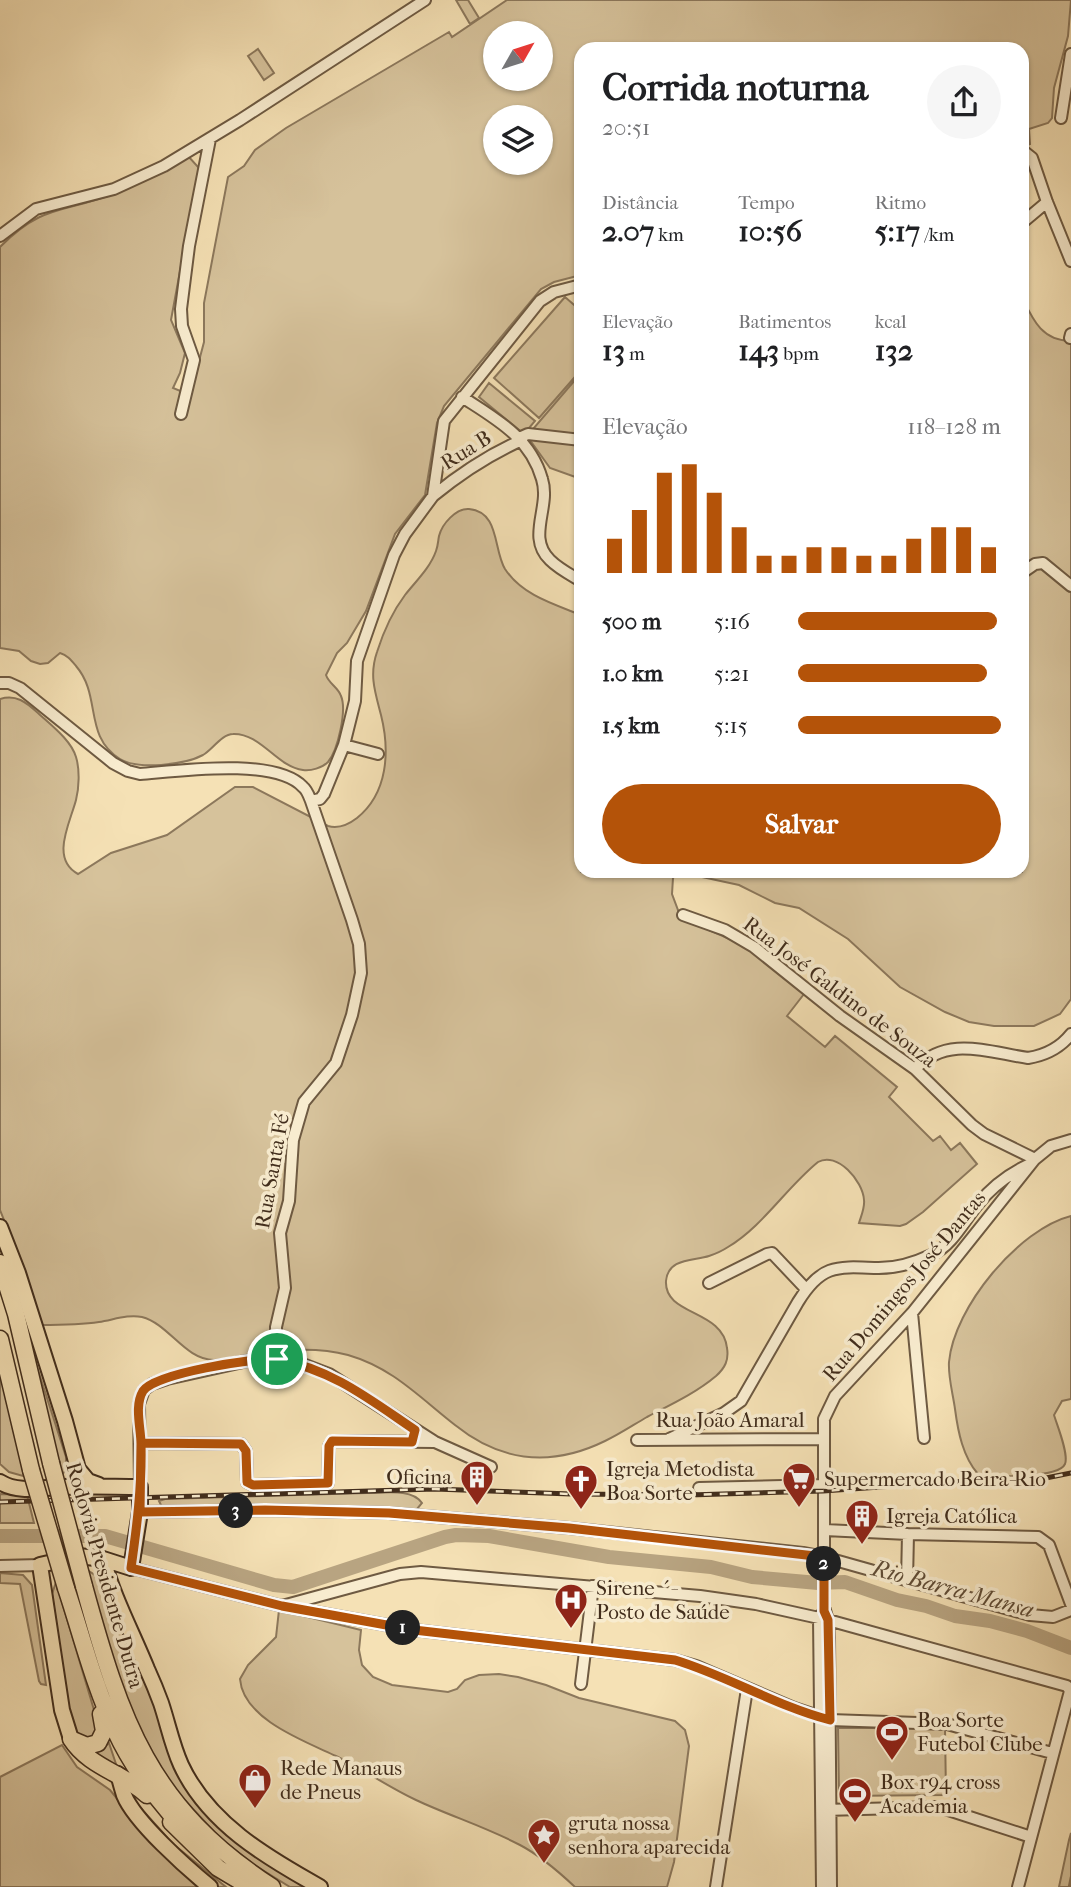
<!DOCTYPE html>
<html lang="pt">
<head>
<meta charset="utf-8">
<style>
  body { margin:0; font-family:"IM FELL French Canon",serif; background:#f6f6f6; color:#202124; height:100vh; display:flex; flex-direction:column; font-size:26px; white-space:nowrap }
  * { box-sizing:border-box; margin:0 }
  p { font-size:23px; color:#757577 }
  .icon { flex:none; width:38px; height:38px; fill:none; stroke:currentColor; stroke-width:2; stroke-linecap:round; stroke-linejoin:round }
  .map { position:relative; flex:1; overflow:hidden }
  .panel { position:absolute; left:574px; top:42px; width:455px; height:836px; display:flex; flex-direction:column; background:#fff; border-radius:21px; box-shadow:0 2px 5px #0004 }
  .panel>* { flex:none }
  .needle { width:46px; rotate:51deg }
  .controls { position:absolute; left:483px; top:21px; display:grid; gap:14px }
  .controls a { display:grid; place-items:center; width:70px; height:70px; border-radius:50%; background:#fff; box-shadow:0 2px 5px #0004; font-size:35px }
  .pin { position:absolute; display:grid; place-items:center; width:60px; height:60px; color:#fff; margin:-30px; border:4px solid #fff; border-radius:50%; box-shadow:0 2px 7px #0007 }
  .km { position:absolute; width:35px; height:35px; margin:-18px; border-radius:50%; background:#222; color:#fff; font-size:19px; line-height:35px; text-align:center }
  .round { display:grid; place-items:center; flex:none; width:74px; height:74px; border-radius:37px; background:#f6f6f6 }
  .headline { display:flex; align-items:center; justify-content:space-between; height:119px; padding:0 28px }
  h1 { font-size:38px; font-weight:700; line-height:52px }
  .figures { display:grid; grid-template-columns:repeat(3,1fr); gap:10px; height:119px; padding:7px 28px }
  .figures div { display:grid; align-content:center }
  .figures b { font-size:30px; font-weight:700 }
  .figures small { font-size:19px; font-weight:400 }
  .figures p { font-size:19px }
  .chart { height:196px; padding:14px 28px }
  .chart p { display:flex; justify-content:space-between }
  .chart svg { width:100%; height:126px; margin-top:7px; stroke:#b45309; stroke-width:6 }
  .action { display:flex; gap:14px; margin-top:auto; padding:14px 28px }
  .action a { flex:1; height:80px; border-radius:42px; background:#b45309; color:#fff; font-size:28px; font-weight:700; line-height:80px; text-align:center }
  ul { padding:0 28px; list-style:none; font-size:23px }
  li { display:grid; grid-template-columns:112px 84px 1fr; align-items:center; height:52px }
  li i { height:18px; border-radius:9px; background:#b45309 }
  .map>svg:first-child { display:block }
  .green { fill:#d6c29b; stroke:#8c785c; stroke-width:2; fill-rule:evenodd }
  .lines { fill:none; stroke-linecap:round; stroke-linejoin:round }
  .stream { stroke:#887459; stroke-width:2.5 }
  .river { stroke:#b8a481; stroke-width:14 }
  .minor-casing { stroke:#6e5a42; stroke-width:14 }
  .major-casing { stroke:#412d1c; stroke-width:18 }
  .highway-casing { stroke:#412d1c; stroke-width:19 }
  .minor { stroke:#f8eccf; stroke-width:10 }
  .major { stroke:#f5e1b5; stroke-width:14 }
  .highway { stroke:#f5e1b5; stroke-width:16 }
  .rail-casing { stroke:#412d1c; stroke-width:5 }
  .rail { stroke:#f8eccf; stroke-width:2.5; stroke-dasharray:8; stroke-linecap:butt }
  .highway-bridge-casing { stroke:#412d1c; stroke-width:19; stroke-linecap:butt }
  .highway-bridge { stroke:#f5e1b5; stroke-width:16 }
  .route-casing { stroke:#fff; stroke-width:14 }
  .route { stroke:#b45309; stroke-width:9 }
  .labels { text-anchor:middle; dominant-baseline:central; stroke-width:7; stroke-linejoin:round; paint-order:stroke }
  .street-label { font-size:21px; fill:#412d1c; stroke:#f8eccf }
  .poi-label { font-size:21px; fill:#412d1c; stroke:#f8eccf; text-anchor:start }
  .water-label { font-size:23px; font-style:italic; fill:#5f4b35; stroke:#f8eccf }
</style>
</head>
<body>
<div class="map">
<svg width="1071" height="1887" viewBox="0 0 1071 1887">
  <rect width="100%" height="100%" fill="#f5e1b5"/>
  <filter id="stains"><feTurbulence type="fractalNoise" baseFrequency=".00286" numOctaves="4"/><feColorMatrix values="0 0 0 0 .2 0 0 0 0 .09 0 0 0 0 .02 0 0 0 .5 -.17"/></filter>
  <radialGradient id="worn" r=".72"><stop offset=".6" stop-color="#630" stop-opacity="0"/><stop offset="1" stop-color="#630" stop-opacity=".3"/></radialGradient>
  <!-- green -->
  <path class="green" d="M456 0H468L479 18 470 24Z
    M507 0H1071L1068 36 1054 88 1052 118 1048 123 1029 129 1030 144 1022 147V49H581V275L554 282 541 289 444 406 437 423 425 495 395 534 366 611 347 643 337 653 326 675C329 684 338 687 341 696 347 710 338 750 328 762 322 768 311 771 303 770 277 767 261 733 233 734 222 734 212 750 203 755 184 765 138 770 120 759 83 736 102 696 76 666 71 660 67 655 60 653L48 663 40 664 31 661 19 651 0 648V247C43 203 65 213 116 193 141 183 164 168 188 156L199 168 171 320 185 353 180 373 173 388 185 393 199 361 204 342V303L228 177 244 166 255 150 286 128 449 32 452 37ZM495 33H541V79H495ZM495 117H541V163H495Z
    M258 49 274 73 264 80 248 56Z
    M565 297 581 311V370L539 418 494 378Z
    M1022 297C1033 320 1042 341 1071 341V999L1060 1014 1034 1026H994L969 1022 945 1012 900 987 848 939 799 908 775 903 739 885 679 872 673 878 672 894 681 918 746 946 804 994 787 1016 825 1047 835 1036 897 1087 889 1097 933 1141 940 1136 951 1150 960 1143 977 1164 923 1212 906 1224 900 1226 859 1223C861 1216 865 1208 864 1200 863 1181 837 1151 818 1162 786 1188 763 1226 728 1247 722 1251 715 1254 709 1256 693 1261 668 1258 666 1281 664 1316 723 1309 727 1348 729 1360 725 1368 716 1376 696 1393 670 1405 647 1417 633 1425 620 1434 605 1441 552 1467 501 1462 455 1425 419 1397 393 1368 348 1355 315 1346 279 1350 246 1355 236 1356 225 1360 214 1360 185 1360 169 1324 142 1317 128 1314 113 1320 99 1322 80 1325 60 1325 40 1325L26 1275 0 1210V699C16 694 26 702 38 713 51 725 71 740 76 757 80 770 79 788 76 800 70 823 50 859 78 874L111 853 167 835 235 787H253L328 826C339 829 348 825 357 818 388 793 390 751 381 715 375 692 369 675 377 652 383 633 393 611 405 595 416 581 430 568 436 551 438 546 438 541 439 536 442 524 456 508 469 509 500 512 493 549 505 569 522 595 553 604 581 615V872H1022Z
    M581 373V479L550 468 527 436Z
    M489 383 535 421 524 434 479 397Z
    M1071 1216V1399L1062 1401 1054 1415C1057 1425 1069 1454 1065 1464 1059 1478 992 1478 978 1474 963 1457 958 1432 955 1409 953 1394 948 1377 949 1362 954 1307 1019 1229 1071 1216Z
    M29 1342 66 1457V1471L63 1473 60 1471Z
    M0 1360 26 1474 23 1476 9 1472 0 1464Z
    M367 1493C384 1493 412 1488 422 1503L417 1509 412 1510 162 1507 159 1501 165 1499Z
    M0 1494 27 1495 34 1523H0Z
    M86 1569 102 1580 154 1701 173 1759 268 1865 307 1887H290L256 1866 221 1839 178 1793 160 1768 124 1697Z
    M0 1573 23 1575 32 1585 46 1685 41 1684 39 1681 20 1584 0 1583Z
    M56 1582 97 1720 96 1733 91 1739 72 1733 52 1594Z
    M279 1610 361 1630 359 1650 362 1665 373 1677 392 1685 448 1692 457 1689 465 1680 479 1675 499 1674 518 1677 546 1685 579 1698 675 1721 685 1730 689 1746 674 1862 667 1887H575C558 1871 541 1856 520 1845 486 1827 450 1816 416 1800 388 1787 363 1769 336 1756 304 1741 243 1719 240 1679L248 1665 276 1637Z
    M838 1728H945L946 1795 839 1796Z
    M109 1743 118 1770 92 1751 101 1750Z
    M62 1745 77 1767 110 1790 138 1824 201 1887H0V1777Z
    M129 1795 173 1844 226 1887H217L171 1848Z
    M1071 1833V1887H1059L1069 1840Z"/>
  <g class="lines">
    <!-- stream -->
    <path class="stream" d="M1069 1887 1071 1877"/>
    <!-- river -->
    <path class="river" d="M0 1536H105L274 1585 293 1587 305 1583 445 1537 456 1535 489 1536 609 1557 711 1567 752 1577 818 1583 845 1582 897 1600 926 1606 955 1616 990 1621 1027 1631 1071 1648"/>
    <defs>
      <path id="minor" d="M1061 118 1071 54
        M1022 150 1032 158 1047 202 1071 261
        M1022 223 1047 202
        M0 236 36 209 114 189 164 166 240 120 425 0
        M1070 338 1071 334
        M462 397C496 419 530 437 542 479 551 507 526 537 550 560 559 569 571 575 581 581
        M181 414 194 360 182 326 181 309 189 246 210 139
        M519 438 528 434 581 440
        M433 496C461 473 488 455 522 440
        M1022 573 1035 564 1043 563 1071 586
        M0 683H9L20 688 113 763 128 771 140 774C178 771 275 757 303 787 307 790 309 796 311 801L352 920 359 944 361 973 352 1015 336 1063 304 1102 293 1140 289 1201 280 1233 285 1288 276 1327 277 1359
        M344 745 378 754
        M311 801 320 799 324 794 344 745 355 701 357 661 394 555 405 534 433 496 444 421 540 301 554 292 581 285
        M683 915 725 930 754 947 840 1016 915 1069 972 1125 984 1134 1035 1159
        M915 1069C947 1035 987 1052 1028 1058 1046 1055 1060 1048 1071 1034
        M709 1283 767 1254 772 1253 806 1289
        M912 1313 924 1438
        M669 1439 724 1413 741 1401 798 1302C820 1266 835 1266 874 1268 893 1269 914 1263 931 1255 953 1245 963 1222 978 1204 991 1188 1009 1174 1028 1165
        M637 1440 823 1439
        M141 1443 241 1444 246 1451 247 1482 253 1485 328 1483 329 1446 333 1441 435 1442
        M140 1487 139 1404 144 1390 152 1384 167 1379 256 1359H277L300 1363 329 1374 435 1442 491 1467
        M699 1488 823 1485
        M140 1512 265 1510 389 1513 569 1528 803 1553 824 1557 1030 1615 1053 1617 1071 1610
        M825 1530 908 1534 1038 1537 1049 1545 1071 1604
        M0 1566 40 1565
        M131 1568 282 1606 414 1630 675 1660 696 1666 794 1708 830 1720 947 1724 1052 1753
        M907 1581 908 1534
        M282 1606 400 1574 421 1572 700 1596 756 1604 828 1620 1067 1686 1070 1691 1018 1887
        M581 1684 593 1586
        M824 1810 939 1807 1031 1837
        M716 1887 747 1689
        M822 1887 819 1618 822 1614
        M831 1887 829 1638 828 1620 824 1607V1419L835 1396 912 1313 1035 1159 1051 1146 1071 1140"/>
      <path id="major" d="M0 1227 18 1273 65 1421 78 1469 88 1481 99 1485
        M0 1482C19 1494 43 1487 64 1487 90 1486 115 1487 140 1487V1512L131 1568 103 1559 79 1556 40 1565 62 1710 71 1739
        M103 1559C113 1597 132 1632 147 1669 152 1680 157 1692 161 1703 168 1724 172 1745 181 1765 208 1823 266 1857 320 1887
        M118 1774C120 1781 122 1789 124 1795 135 1822 187 1868 210 1887"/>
      <path id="highway" d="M0 1263 16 1314 51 1463
        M0 1339 31 1470
        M84 1586C121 1721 149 1807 272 1887
        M66 1588C82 1636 94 1686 116 1732 132 1767 155 1797 181 1826
        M71 1739C89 1767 123 1773 147 1795
        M73 1740 87 1746 98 1743 104 1731 101 1714
        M171 1822 218 1868 238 1880
        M231 1872 252 1887"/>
    </defs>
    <!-- minor casing -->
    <use href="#minor" class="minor-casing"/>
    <!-- major casing -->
    <use href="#major" class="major-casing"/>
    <!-- highway casing -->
    <use href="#highway" class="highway-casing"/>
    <!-- minor -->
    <use href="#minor" class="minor"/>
    <!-- major -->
    <use href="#major" class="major"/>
    <!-- highway -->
    <use href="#highway" class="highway"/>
    <defs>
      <path id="rail" d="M0 1502 435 1489 571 1494 689 1495 823 1491 980 1480 1031 1481 1071 1473"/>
    </defs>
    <!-- rail casing -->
    <use href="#rail" class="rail-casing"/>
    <!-- rail -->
    <use href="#rail" class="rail"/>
    <defs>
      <path id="highway-bridge" d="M51 1463 84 1586
        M31 1470 66 1588"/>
    </defs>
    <!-- highway-bridge casing -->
    <use href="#highway-bridge" class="highway-bridge-casing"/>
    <!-- highway-bridge -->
    <use href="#highway-bridge" class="highway-bridge"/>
  </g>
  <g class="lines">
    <defs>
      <path id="route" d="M277 1359C254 1358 155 1373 143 1391 134 1406 141 1428 141 1444 142 1486 137 1526 131 1568L282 1606 414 1630 675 1660C728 1676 776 1706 830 1720L828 1620 824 1611V1557L569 1528 389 1513 265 1510 140 1512 141 1443 241 1444 246 1451 247 1482 253 1485 328 1483 329 1446 332 1441 412 1442 415 1430C369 1399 333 1370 277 1359"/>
    </defs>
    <!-- route casing -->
    <use href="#route" class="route-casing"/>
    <!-- route -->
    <use href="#route" class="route"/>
  </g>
  <!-- icons -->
  <defs>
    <symbol id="building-pin" viewBox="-11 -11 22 30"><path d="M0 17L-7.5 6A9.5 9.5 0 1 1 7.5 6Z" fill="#8f2418" stroke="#f8eccf"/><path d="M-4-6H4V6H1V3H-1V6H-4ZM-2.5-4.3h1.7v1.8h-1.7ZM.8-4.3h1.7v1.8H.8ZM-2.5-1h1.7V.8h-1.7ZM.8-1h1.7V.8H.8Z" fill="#fff"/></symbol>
    <symbol id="supermarket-pin" viewBox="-11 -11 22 30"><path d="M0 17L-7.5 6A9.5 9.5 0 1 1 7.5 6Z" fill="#8f2418" stroke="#f8eccf"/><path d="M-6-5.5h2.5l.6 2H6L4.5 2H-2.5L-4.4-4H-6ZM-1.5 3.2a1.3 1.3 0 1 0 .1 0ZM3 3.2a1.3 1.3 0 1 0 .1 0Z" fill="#fff"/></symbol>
    <symbol id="church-pin" viewBox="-11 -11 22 30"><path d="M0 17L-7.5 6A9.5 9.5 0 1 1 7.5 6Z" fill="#8f2418" stroke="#f8eccf"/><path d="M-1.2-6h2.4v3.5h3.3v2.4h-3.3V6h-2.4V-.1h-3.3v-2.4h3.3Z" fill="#fff"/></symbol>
    <symbol id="hospital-pin" viewBox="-11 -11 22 30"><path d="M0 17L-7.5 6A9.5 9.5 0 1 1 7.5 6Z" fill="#8f2418" stroke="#f8eccf"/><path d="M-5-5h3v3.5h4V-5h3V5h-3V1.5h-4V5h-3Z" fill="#fff"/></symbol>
    <symbol id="stadium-pin" viewBox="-11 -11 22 30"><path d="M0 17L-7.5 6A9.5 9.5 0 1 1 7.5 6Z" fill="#8f2418" stroke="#f8eccf"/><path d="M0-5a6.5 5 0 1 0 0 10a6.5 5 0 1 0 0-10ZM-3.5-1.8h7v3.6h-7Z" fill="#fff"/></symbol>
    <symbol id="shop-pin" viewBox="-11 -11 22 30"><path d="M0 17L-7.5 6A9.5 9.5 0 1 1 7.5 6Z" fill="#8f2418" stroke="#f8eccf"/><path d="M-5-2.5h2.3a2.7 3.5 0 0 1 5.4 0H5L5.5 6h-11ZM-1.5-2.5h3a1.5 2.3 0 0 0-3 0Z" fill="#fff"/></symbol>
    <symbol id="sight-pin" viewBox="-11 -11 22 30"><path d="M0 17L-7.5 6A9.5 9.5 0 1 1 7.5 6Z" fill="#8f2418" stroke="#f8eccf"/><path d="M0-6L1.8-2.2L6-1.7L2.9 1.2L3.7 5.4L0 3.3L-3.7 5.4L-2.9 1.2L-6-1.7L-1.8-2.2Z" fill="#fff"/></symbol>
  </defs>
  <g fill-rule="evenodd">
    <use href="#building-pin" x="458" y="1458" width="38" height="52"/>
    <use href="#supermarket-pin" x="780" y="1460" width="38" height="52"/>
    <use href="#church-pin" x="562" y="1462" width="38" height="52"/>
    <use href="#building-pin" x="843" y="1497" width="38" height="52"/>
    <use href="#hospital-pin" x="552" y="1581" width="38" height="52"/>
    <use href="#stadium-pin" x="873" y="1713" width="38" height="52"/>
    <use href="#shop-pin" x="236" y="1761" width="38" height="52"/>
    <use href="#stadium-pin" x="836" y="1775" width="38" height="52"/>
    <use href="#sight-pin" x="525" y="1816" width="38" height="52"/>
  </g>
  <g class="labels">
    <!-- street labels -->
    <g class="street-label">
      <text transform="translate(466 450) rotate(-32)">Rua B</text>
      <text transform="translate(840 992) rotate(37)">Rua José Galdino de Souza</text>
      <text transform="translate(272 1171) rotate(-80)">Rua Santa Fé</text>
      <text transform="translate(904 1286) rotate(-50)">Rua Domingos José Dantas</text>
      <text x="730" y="1420">Rua João Amaral</text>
      <text transform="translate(105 1575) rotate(74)">Rodovia Presidente Dutra</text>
    </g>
    <!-- poi labels -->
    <g class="poi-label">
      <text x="606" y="1469">Igreja Metodista<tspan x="606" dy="24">Boa Sorte</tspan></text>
      <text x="452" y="1477" text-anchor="end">Oficina</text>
      <text x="824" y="1479">Supermercado Beira-Rio</text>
      <text x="886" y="1516">Igreja Católica</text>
      <text x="596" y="1588">Sirene ´-<tspan x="596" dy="24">Posto de Saúde</tspan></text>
      <text x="917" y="1720">Boa Sorte<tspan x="917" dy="24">Futebol Clube</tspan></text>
      <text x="280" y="1768">Rede Manaus<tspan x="280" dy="24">de Pneus</tspan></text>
      <text x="880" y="1782">Box r94 cross<tspan x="880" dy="24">Academia</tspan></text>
      <text x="568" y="1823">gruta nossa<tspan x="568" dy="24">senhora aparecida</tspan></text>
    </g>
    <!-- water labels -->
    <g class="water-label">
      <text transform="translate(953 1589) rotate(15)">Rio Barra Mansa</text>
    </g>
  </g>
  <rect width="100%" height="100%" filter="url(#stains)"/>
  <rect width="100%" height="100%" fill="url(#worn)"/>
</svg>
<div class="controls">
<a><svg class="needle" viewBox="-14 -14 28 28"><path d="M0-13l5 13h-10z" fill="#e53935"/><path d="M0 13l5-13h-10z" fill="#757577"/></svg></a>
<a><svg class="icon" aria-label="layers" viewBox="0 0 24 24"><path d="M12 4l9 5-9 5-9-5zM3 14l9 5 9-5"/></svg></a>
</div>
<div class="pin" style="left:277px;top:1359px;background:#1e9e55"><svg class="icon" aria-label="arrive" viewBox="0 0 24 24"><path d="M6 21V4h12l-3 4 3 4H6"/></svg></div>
<b class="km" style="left:403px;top:1628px">1</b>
<b class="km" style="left:824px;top:1564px">2</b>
<b class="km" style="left:236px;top:1511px">3</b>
<section class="panel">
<div class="headline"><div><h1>Corrida noturna</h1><p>20:51</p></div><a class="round"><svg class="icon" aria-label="share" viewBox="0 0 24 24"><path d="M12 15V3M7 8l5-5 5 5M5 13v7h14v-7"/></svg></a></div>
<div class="figures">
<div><p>Distância</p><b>2.07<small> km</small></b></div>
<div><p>Tempo</p><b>10:56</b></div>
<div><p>Ritmo</p><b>5:17<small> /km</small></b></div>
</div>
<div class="figures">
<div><p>Elevação</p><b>13<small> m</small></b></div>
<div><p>Batimentos</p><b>143<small> bpm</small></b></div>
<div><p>kcal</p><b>132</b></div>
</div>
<div class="chart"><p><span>Elevação</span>118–128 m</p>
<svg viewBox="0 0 160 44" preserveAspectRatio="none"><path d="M5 44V32M15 44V22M25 44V9M35 44V6M45 44V16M55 44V28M65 44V38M75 44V38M85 44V35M95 44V35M105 44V38M115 44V38M125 44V32M135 44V28M145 44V28M155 44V35"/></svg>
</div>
<ul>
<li><b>500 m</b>5:16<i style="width:98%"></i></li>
<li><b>1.0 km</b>5:21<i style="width:93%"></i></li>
<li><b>1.5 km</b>5:15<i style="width:100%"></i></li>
</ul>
<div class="action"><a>Salvar</a></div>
</section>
</div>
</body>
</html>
